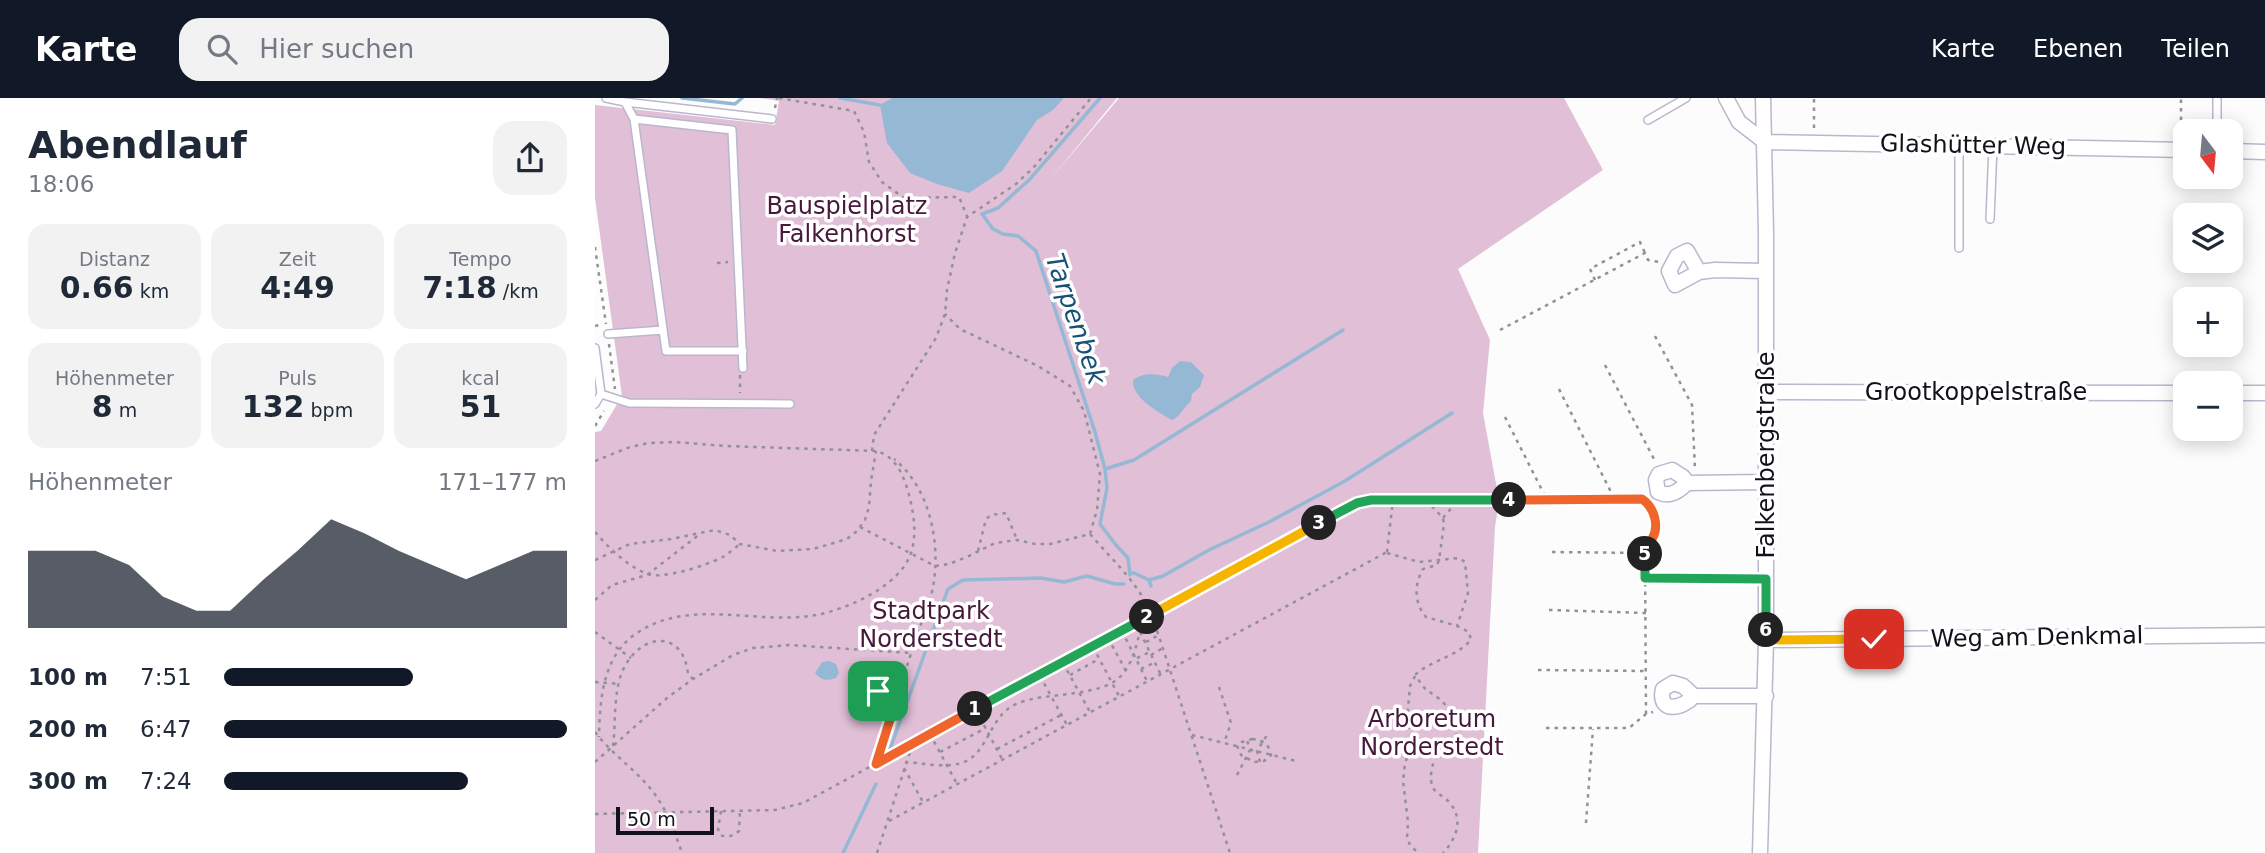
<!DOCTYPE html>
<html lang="de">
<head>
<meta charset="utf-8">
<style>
  body { margin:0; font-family:"DejaVu Sans",sans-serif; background:#f2f2f3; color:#1f2937; height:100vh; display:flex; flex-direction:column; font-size:26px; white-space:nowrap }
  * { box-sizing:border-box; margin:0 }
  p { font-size:23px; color:#747a83 }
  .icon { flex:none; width:38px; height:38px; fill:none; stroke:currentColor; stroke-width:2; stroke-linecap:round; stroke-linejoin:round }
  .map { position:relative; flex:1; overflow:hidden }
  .drawer { display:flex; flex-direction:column; background:#fff; width:595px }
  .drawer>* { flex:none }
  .needle { width:46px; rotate:164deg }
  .controls { position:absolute; left:1578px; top:21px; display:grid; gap:14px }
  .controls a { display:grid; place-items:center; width:70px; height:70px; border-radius:14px; background:#fff; box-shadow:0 4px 18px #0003; font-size:35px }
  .scale { position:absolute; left:21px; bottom:18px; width:98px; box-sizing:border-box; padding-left:7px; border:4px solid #111119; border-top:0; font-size:19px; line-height:24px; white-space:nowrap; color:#111119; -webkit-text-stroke:5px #fff; paint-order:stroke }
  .pin { position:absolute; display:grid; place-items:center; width:60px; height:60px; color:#fff; margin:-30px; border-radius:14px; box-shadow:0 4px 10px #0006 }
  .km { position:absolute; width:35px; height:35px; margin:-18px; border-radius:50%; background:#222; color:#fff; font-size:19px; line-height:35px; text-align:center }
  .round { display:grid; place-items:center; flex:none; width:74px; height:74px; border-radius:21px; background:#f2f2f3 }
  .summary { display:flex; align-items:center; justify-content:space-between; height:119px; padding:0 28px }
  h1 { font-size:38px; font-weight:800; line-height:52px }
  .figures { display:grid; grid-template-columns:repeat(3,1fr); gap:10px; height:119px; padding:7px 28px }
  .figures div { display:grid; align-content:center; border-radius:18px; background:#f2f2f3; text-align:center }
  .figures b { font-size:30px; font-weight:800 }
  .figures small { font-size:19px; font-weight:400 }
  .figures p { font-size:19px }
  .chart { height:196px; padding:14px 28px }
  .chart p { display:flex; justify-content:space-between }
  .chart svg { width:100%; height:126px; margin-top:7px; fill:#111827; opacity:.7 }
  ul { padding:0 28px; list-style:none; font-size:23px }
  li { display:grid; grid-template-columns:112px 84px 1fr; align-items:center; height:52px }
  li i { height:18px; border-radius:9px; background:#111827 }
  header { display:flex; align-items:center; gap:42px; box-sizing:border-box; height:98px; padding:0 35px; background:#111827; color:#fff }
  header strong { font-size:33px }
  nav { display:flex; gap:38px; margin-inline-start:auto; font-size:24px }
  .search { width:490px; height:63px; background:#f2f2f3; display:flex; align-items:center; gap:18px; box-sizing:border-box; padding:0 24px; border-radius:21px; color:#747a83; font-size:26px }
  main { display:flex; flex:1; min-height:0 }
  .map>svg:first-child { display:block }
  .green { fill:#e1bfd6 }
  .water { fill:#95b9d5 }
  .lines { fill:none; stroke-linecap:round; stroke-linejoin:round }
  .stream { stroke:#95b9d5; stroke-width:3.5 }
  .service-casing { stroke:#b9b7ce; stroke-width:10 }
  .minor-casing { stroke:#b9b7ce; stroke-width:17 }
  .path { stroke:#929295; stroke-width:2.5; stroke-dasharray:3.5 5; stroke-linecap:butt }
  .service { stroke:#fff; stroke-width:7 }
  .minor { stroke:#fff; stroke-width:14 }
  .split-1-casing { stroke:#fff; stroke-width:14 }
  .split-2-casing { stroke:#fff; stroke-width:14 }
  .split-3-casing { stroke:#fff; stroke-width:14 }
  .split-4-casing { stroke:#fff; stroke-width:14 }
  .split-5-casing { stroke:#fff; stroke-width:14 }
  .split-6-casing { stroke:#fff; stroke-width:14 }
  .split-7-casing { stroke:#fff; stroke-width:14 }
  .split-1 { stroke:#f0652b; stroke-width:9 }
  .split-2 { stroke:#22a559; stroke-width:9 }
  .split-3 { stroke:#f5b400; stroke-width:9 }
  .split-4 { stroke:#22a559; stroke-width:9 }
  .split-5 { stroke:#f0652b; stroke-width:9 }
  .split-6 { stroke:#22a559; stroke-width:9 }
  .split-7 { stroke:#f5b400; stroke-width:9 }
  .labels { text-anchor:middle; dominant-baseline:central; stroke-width:7; stroke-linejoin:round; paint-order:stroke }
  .street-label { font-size:24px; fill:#111119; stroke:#fff }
  .park-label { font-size:24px; fill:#47183c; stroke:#fff }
  .water-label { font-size:26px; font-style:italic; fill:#165177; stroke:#fff }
</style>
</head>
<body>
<header>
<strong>Karte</strong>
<div class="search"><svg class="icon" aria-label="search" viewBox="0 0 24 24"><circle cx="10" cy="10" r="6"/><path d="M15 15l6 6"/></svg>Hier suchen</div>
<nav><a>Karte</a><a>Ebenen</a><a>Teilen</a></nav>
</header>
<main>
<section class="drawer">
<div class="summary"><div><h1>Abendlauf</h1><p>18:06</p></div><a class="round"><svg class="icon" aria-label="share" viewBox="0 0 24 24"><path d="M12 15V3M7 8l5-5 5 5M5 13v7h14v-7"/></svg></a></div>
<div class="figures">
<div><p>Distanz</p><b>0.66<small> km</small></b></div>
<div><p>Zeit</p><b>4:49</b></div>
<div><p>Tempo</p><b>7:18<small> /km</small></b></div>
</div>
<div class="figures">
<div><p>Höhenmeter</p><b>8<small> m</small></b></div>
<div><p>Puls</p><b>132<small> bpm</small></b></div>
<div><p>kcal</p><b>51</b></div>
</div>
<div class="chart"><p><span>Höhenmeter</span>171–177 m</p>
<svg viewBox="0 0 160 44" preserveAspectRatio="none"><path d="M0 44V17L10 17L20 17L30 22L40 33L50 38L60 38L70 27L80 17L90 6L100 11L110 17L120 22L130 27L140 22L150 17L160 17V44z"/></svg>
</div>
<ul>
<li><b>100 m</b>7:51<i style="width:55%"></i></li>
<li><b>200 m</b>6:47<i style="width:100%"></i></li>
<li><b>300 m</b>7:24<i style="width:71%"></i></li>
</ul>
</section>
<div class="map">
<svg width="1670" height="755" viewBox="0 0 1670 755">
  <rect width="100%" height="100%" fill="#fcfcfc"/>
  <!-- green -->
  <path class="green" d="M165 0H522L454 83 524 0H969L1008 72 863 171 895 242 888 315 904 402 900 429 883 755H0V334L6 333 27 298 0 100V7L180 27 184 3Z"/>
  <!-- water -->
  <path class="water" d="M297 0H469L458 12 442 22 407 73 374 95 342 86 315 75 292 45 285 7Z
    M585 263 596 264 609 277 605 289 597 296 596 303C589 309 585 319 577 322 563 314 537 300 538 282 549 274 561 276 573 279L577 270Z
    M234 563 241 566 244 575 241 580C232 583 227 583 220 575L227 564Z"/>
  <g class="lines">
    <!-- stream -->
    <path class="stream" d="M87 0 140 6 147 0
      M245 0 285 7
      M505 0 434 82 403 110 387 116 398 131 408 136 423 138 441 153 500 334 510 371 512 390 505 426 521 447 533 460 535 477
      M510 371 539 362 748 232
      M535 475H539L554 482
      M556 488 554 482 568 478 614 452 674 424 750 383 857 315
      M294 654 353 491 368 482 446 480 469 484 492 478 520 486H529
      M248 755 281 686"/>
    <defs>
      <path id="service" d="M11 0 30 4 177 21
        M1622 0V33
        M30 4 39 21 71 253H148
        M39 21 137 32 148 270
        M1053 22 1091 0
        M1395 121 1398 48
        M1364 150V48
        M13 236 68 232
        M0 250 6 296 0 306
        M6 296 34 305 195 306"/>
      <path id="minor" d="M1131 0 1144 24 1170 44 1591 52
        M1636 53 1670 54
        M1104 174 1092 153 1082 158 1074 173 1080 187 1104 174 1120 172 1170 173
        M1171 294 1591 295
        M1636 295H1670
        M1092 385 1088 379 1077 372 1064 376 1061 382 1063 394C1075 400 1084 393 1092 385L1171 384
        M1171 542 1670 537
        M1099 598 1088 588 1078 585 1068 591C1062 616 1088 611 1099 598H1171
        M1165 755 1171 542V135L1168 0"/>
    </defs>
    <!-- service casing -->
    <use href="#service" class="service-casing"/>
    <!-- minor casing -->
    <use href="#minor" class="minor-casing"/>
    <!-- path -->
    <path class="path" d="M184 0 259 13 269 34 274 64 287 84 309 100 364 99 372 118
      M180 10 182 0
      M1219 30V0
      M1586 39V0
      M0 149 11 226
      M122 165 133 164
      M1000 182 995 171 1045 144 1050 155
      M0 228 8 226
      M905 232 1050 155 1053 162 1064 164
      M1060 238 1097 307 1100 372
      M14 246 20 291
      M1010 267 1060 363
      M145 277V295
      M964 291 1019 400
      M910 319 952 402
      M0 328 9 313
      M277 353 279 337 341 240 350 216 352 192 360 155 372 119 421 86 439 69 496 0
      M0 363 35 349 54 345 80 344 130 348 281 353C301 358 309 378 314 397 319 416 322 437 316 455 305 488 253 511 221 517 161 528 93 498 39 537 7 561 5 602 4 639
      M831 402 848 420 849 426 844 462 842 467 828 471C819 487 819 505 831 519L862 528 874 534 876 542C861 559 837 562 821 576 828 594 836 593 848 604 858 615 865 638 859 651 854 653 847 654 843 658 836 664 834 682 838 690 842 696 850 699 855 705 869 722 861 741 848 755
      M848 420 863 402
      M265 429 340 468 354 466 374 458 400 445 422 442 440 446H455L495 436 502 412 505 376 489 313 475 288 443 268 365 231 350 216
      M0 434C14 450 30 466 50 475 66 483 112 467 128 459 134 455 140 450 145 446
      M495 436C518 463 542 483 557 517L635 755
      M383 453 391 421 396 417 411 415 422 442
      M792 454 798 402
      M957 454 1050 455
      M792 455 824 464 864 460 870 464 873 495 862 528
      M0 462 35 446 76 441 120 432 135 437 145 446 182 453 218 451 252 441 262 433 270 422 274 409 276 383 281 353
      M1050 480 1157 481
      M0 502 17 487 52 477 105 436
      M954 512 1051 515
      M527 533 552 583
      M0 534 36 560
      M545 534 565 575
      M513 540 531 573
      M551 544 564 537
      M498 549 524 598
      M556 557 568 550
      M542 560 555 554
      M468 565 495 614
      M546 571 559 565
      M943 572 1051 573
      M475 577 504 561
      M445 578 472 627
      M820 578 815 588 812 621 818 645 810 665 808 683 813 724 812 740 815 747 823 755
      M0 584 25 586
      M624 589 636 625 629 645
      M298 612 286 607C277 591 290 581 306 586
      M381 612 407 661
      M1051 616 1050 455 1059 439 1060 420 1053 405
      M951 630H1034L1051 616 1058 614
      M0 634C16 655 38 670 55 690 71 709 79 732 87 755
      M335 636 362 686
      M597 637 701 663
      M657 641C668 642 674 646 676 657L669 663 659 664 646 657 642 648 647 644Z
      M18 648C21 624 18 594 28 572 45 535 88 530 93 576L98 581
      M402 651 466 617
      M345 654 391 630
      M0 664 72 600 98 581 138 557 158 550 195 547 316 555
      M310 664C328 665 352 671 369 664 393 655 395 617 421 606 433 601 446 599 458 598 521 590 535 588 547 522
      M665 664 662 653 672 637
      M281 665C294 625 307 584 320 543 326 524 337 502 339 482 345 440 333 388 299 361
      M309 670 328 704
      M642 677 655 652 652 642
      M126 713 123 731 125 737C132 740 138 738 144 733L145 713
      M0 716 180 712 208 705 762 405 798 401H1047L1053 405 1056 403
      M294 723 792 454
      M991 725 998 631
      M282 755 318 645"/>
    <!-- service -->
    <use href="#service" class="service"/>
    <!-- minor -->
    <use href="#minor" class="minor"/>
  </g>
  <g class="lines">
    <defs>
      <path id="split-1" d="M283 593C282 605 287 610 298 612L281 666 380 611"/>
      <path id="split-2" d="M380 611 552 519"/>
      <path id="split-3" d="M552 519 724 425"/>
      <path id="split-4" d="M724 425 762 405 776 402H914"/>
      <path id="split-5" d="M914 402 1047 401C1059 409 1065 428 1057 441 1054 447 1052 450 1050 456"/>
      <path id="split-6" d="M1050 456V480L1171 481V532"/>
      <path id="split-7" d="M1171 532V542L1279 541"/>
    </defs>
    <!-- split-1 casing -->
    <use href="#split-1" class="split-1-casing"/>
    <!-- split-2 casing -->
    <use href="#split-2" class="split-2-casing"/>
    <!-- split-3 casing -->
    <use href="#split-3" class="split-3-casing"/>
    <!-- split-4 casing -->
    <use href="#split-4" class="split-4-casing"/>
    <!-- split-5 casing -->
    <use href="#split-5" class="split-5-casing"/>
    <!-- split-6 casing -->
    <use href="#split-6" class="split-6-casing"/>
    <!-- split-7 casing -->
    <use href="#split-7" class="split-7-casing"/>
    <!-- split-1 -->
    <use href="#split-1" class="split-1"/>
    <!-- split-2 -->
    <use href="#split-2" class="split-2"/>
    <!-- split-3 -->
    <use href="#split-3" class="split-3"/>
    <!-- split-4 -->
    <use href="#split-4" class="split-4"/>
    <!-- split-5 -->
    <use href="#split-5" class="split-5"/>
    <!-- split-6 -->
    <use href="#split-6" class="split-6"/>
    <!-- split-7 -->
    <use href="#split-7" class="split-7"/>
  </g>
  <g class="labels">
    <!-- street labels -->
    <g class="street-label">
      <text transform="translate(1378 47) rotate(1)">Glashütter Weg</text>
      <text x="1381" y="294">Grootkoppelstraße</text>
      <text transform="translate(1171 357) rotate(-90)">Falkenbergstraße</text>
      <text transform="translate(1442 539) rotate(-1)">Weg am Denkmal</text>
    </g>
    <!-- park labels -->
    <g class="park-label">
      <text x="252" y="108">Bauspielplatz<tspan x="252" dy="28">Falkenhorst</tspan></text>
      <text x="336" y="513">Stadtpark<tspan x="336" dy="28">Norderstedt</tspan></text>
      <text x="837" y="621">Arboretum<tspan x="837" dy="28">Norderstedt</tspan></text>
    </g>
    <!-- water labels -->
    <g class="water-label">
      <text transform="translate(481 221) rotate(71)">Tarpenbek</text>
    </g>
  </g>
</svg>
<div class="controls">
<a><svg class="needle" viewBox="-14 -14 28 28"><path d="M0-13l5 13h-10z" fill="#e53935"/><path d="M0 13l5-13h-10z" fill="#747a83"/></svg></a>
<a><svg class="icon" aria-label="layers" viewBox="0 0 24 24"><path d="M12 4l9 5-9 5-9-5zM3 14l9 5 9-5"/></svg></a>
<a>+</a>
<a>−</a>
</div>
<div class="scale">50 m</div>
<div class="pin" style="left:283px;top:593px;background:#1e9e55"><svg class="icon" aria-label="arrive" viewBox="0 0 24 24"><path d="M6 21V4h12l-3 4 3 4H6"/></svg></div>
<div class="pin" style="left:1279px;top:541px;background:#d93025"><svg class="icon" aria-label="check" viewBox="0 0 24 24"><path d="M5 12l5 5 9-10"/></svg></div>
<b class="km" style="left:380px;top:611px">1</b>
<b class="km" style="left:552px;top:519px">2</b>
<b class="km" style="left:724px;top:425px">3</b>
<b class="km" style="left:914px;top:402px">4</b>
<b class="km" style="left:1050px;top:456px">5</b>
<b class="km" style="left:1171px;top:532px">6</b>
</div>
</main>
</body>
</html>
